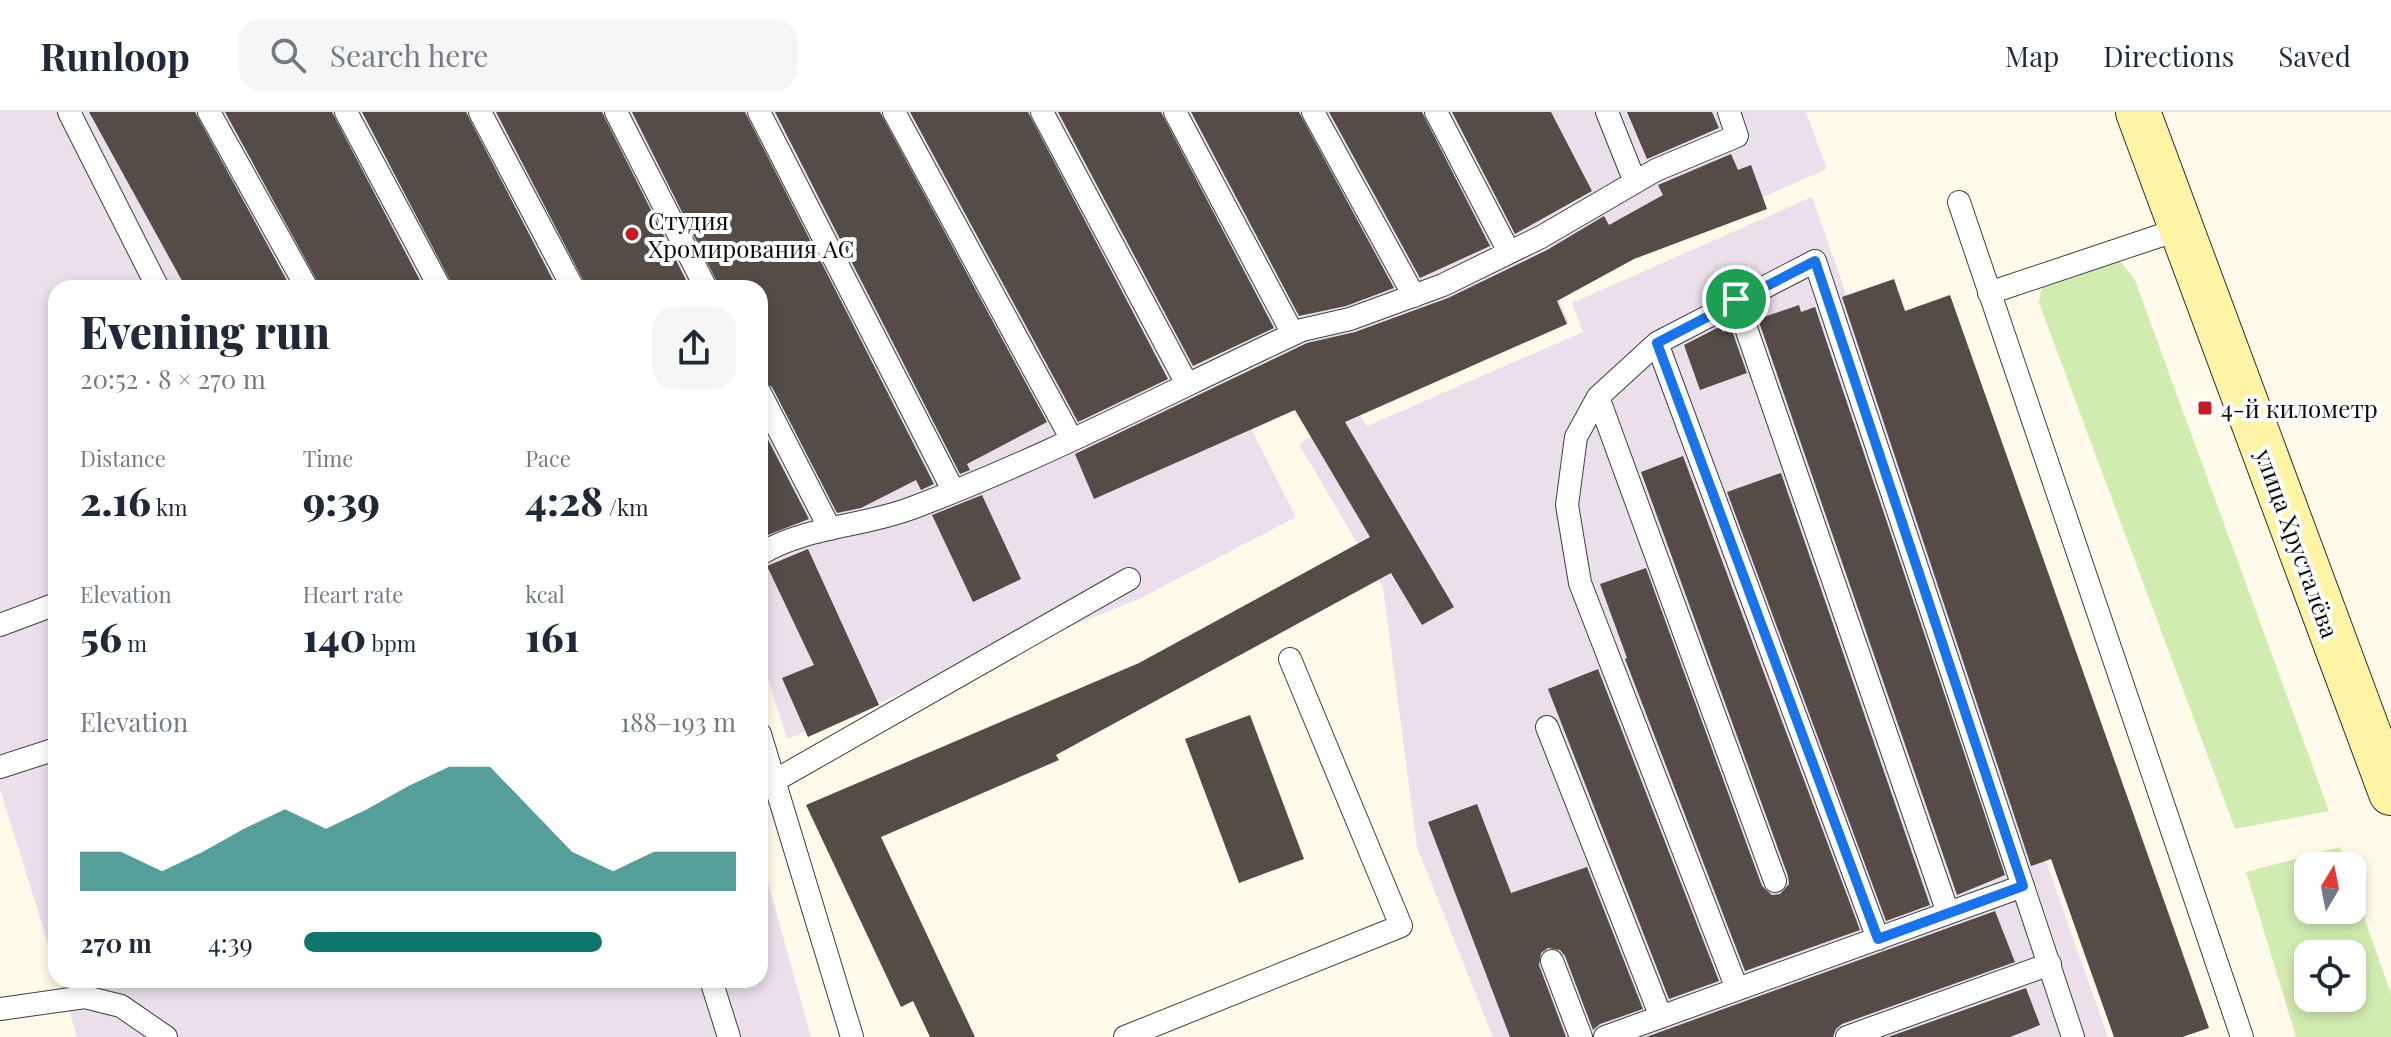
<!DOCTYPE html>
<html lang="en">
<head>
<meta charset="utf-8">
<style>
  body { margin:0; font-family:"Playfair Display",serif; background:#f6f6f7; color:#1f2937; height:100vh; display:flex; flex-direction:column; font-size:30px; white-space:nowrap }
  * { box-sizing:border-box; margin:0 }
  p { font-size:26px; color:#747a83 }
  .icon { flex:none; width:44px; height:44px; fill:none; stroke:currentColor; stroke-width:2; stroke-linecap:round; stroke-linejoin:round }
  .map { position:relative; flex:1; overflow:hidden }
  .sheet { position:absolute; left:48px; top:168px; width:720px; height:708px; display:flex; flex-direction:column; background:#fff; border-radius:24px; box-shadow:0 4px 12px #0003 }
  .sheet>* { flex:none }
  .needle { width:52px; rotate:10deg }
  .tools { position:absolute; left:2294px; top:740px; display:grid; gap:16px }
  .tools a { display:grid; place-items:center; width:72px; height:72px; border-radius:16px; background:#fff; box-shadow:0 4px 12px #0003; font-size:40px }
  .pin { position:absolute; display:grid; place-items:center; width:68px; height:68px; color:#fff; margin:-34px; border:4px solid #fff; border-radius:50%; box-shadow:0 2px 8px #0007 }
  .round { display:grid; place-items:center; flex:none; width:84px; height:84px; border-radius:24px; background:#f6f6f7 }
  .head { display:flex; align-items:center; justify-content:space-between; height:136px; padding:0 32px }
  h1 { font-size:44px; font-weight:800; line-height:60px }
  .metrics { display:grid; grid-template-columns:repeat(3,1fr); gap:12px; height:136px; padding:8px 32px }
  .metrics div { display:grid; align-content:center }
  .metrics b { font-size:40px; font-weight:800 }
  .metrics small { font-size:22px; font-weight:400 }
  .metrics p { font-size:22px }
  .chart { height:224px; padding:16px 32px }
  .chart p { display:flex; justify-content:space-between }
  .chart svg { width:100%; height:144px; margin-top:8px; fill:#0f766e; opacity:.7 }
  ul { padding:0 32px; list-style:none; font-size:26px }
  li { display:grid; grid-template-columns:128px 96px 1fr; align-items:center; height:60px }
  li i { height:20px; border-radius:10px; background:#0f766e }
  header { display:flex; align-items:center; gap:48px; box-sizing:border-box; height:112px; padding:0 40px; background:#fff; border-bottom:2px solid #e0e1e3 }
  header strong { font-size:38px }
  nav { display:flex; gap:44px; margin-inline-start:auto; font-size:28px }
  .search { width:560px; height:72px; background:#f6f6f7; display:flex; align-items:center; gap:20px; box-sizing:border-box; padding:0 28px; border-radius:24px; color:#747a83; font-size:30px }
  .map>svg:first-child { display:block }
  .industrial { fill:#eadfeb }
  .green { fill:#d1ecb1; fill-rule:evenodd }
  .building { fill:#554c47 }
  .lines { fill:none; stroke-linecap:round; stroke-linejoin:round }
  .service-casing { stroke:#3f3f3f; stroke-width:24 }
  .secondary-casing { stroke:#2e2e2e; stroke-width:46 }
  .service { stroke:#fff; stroke-width:22 }
  .secondary { stroke:#fff3a5; stroke-width:44 }
  .route-casing { stroke:#fff; stroke-width:16 }
  .route { stroke:#1a73e8; stroke-width:10 }
  .poi-dot { fill:#c41b26; stroke:#fff; stroke-width:3 }
  .labels { text-anchor:middle; dominant-baseline:central; stroke-width:8; stroke-linejoin:round; paint-order:stroke }
  .poi-label { font-size:24px; fill:#0c0c0c; stroke:#fff; text-anchor:start }
  .street-label { font-size:24px; fill:#0c0c0c; stroke:#fff }
</style>
</head>
<body>
<header>
<strong>Runloop</strong>
<div class="search"><svg class="icon" aria-label="search" viewBox="0 0 24 24"><circle cx="10" cy="10" r="6"/><path d="M15 15l6 6"/></svg>Search here</div>
<nav><a>Map</a><a>Directions</a><a>Saved</a></nav>
</header>
<div class="map">
<svg width="2391" height="925" viewBox="0 0 2391 925">
  <rect width="100%" height="100%" fill="#fffaea"/>
  <!-- industrial -->
  <path class="industrial" d="M0 0H1806L1827 57 1554 176 1569 211 1373 292 1358 256 1247 308 1296 405 1139 487 787 627 760 541V176H56V627L0 643Z
    M1812 85 2108 925H1493L1417 735 1383 475 1299 332 1356 297 1367 314 1583 220 1572 191Z
    M56 647V857L0 677V664Z
    M760 742 811 925H77L60 868H760Z"/>
  <!-- green -->
  <path class="green" d="M2119 148 2135 168 2329 699 2235 717 2039 191 2042 173Z
    M2340 735 2346 754H2308V798H2352V770L2391 882V925H2296L2246 760ZM2308 842H2352V886H2308Z"/>
  <!-- building -->
  <path class="building" d="M89 0H195L291 176H186Z
    M225 0H332L424 176H321Z
    M362 0H466L557 176H454Z
    M496 0H602L690 176H587Z
    M632 0H745L934 372 921 378 916 368 861 396 837 401 772 275 760 267V176H720Z
    M775 0H880L1047 310 967 352 970 358 960 362Z
    M910 0H1028L1168 267 1078 310Z
    M1058 0H1161L1274 216 1193 254Z
    M1191 0H1299L1394 176 1346 194 1299 204Z
    M1329 0H1422L1490 134 1420 166Z
    M1452 0H1551L1592 79 1515 122Z
    M1627 0H1712L1719 16 1647 47Z
    M1731 42 1738 58 1751 53 1767 97 1634 147 1557 189 1567 212 1345 310 1454 495 1422 513 1391 461 1056 643 1059 648 881 725 975 925H930L913 889 901 895 806 693 1139 551 1370 425 1295 298 1094 387 1075 342 1307 231 1355 220 1448 186 1547 138 1604 104 1609 113 1663 83 1658 73Z
    M1894 167 1905 199 1950 183 2209 916 2182 925H2114L2051 747 2031 754 1842 185Z
    M1799 193 1801 200 1815 195 2005 763 1957 783 1758 207Z
    M1721 214 1723 220 1731 216 1747 261 1700 278 1684 233Z
    M760 312 809 407 760 426Z
    M1683 344 1860 818 1745 859 1625 547 1627 546 1600 472 1646 456 1762 774 1772 783 1780 782 1789 772 1788 764 1641 360Z
    M1781 361 1930 793 1886 809 1727 380Z
    M982 383 1021 467 973 490 932 403Z
    M808 437 879 593 808 625 782 566 814 553 767 454Z
    M1598 557 1719 869 1669 887 1548 577Z
    M1250 603 1304 747 1239 771 1185 627Z
    M1477 692 1511 781 1587 755 1643 897 1600 912 1593 918 1565 844 1560 838 1548 836 1541 841 1539 853 1566 925H1510L1428 710Z
    M1995 799 2015 850 1842 912 1836 917 1833 925H1646Z
    M2026 876 2040 913 2010 925H1888Z"/>
  <g class="lines">
    <defs>
      <path id="service" d="M69 0 158 176
        M209 0 307 176
        M346 0 440 176
        M480 0 573 176
        M616 0 706 176
        M759 0 953 378
        M894 0 1071 326
        M1042 0 1187 272
        M1175 0 1293 222
        M1313 0 1414 184
        M1436 0 1509 140
        M1607 0 1635 70
        M1959 90 2242 925
        M1989 181 2180 117
        M1736 187 1948 801
        M1657 231 1878 827
        M760 281 830 417
        M1598 285 1775 769
        M760 442C807 414 862 415 912 396 1045 346 1173 278 1302 218L1350 207 1443 173 1541 125 1656 58 1737 24 1729 0
        M0 513 56 492
        M1547 615 1661 905
        M760 622 852 925
        M0 655 56 637
        M774 669 1129 467
        M1552 849 1581 925
        M711 868 729 925
        M1737 877 1580 471 1567 393 1576 325 1598 285 1657 231 1815 149 2073 925
        M0 897 85 885 121 894 166 925
        M1125 925 1401 814 1290 547
        M1605 925 2023 774
        M1847 925 2050 852"/>
      <path id="secondary" d="M2138 0 2391 681"/>
    </defs>
    <!-- service casing -->
    <use href="#service" class="service-casing"/>
    <!-- secondary casing -->
    <use href="#secondary" class="secondary-casing"/>
    <!-- service -->
    <use href="#service" class="service"/>
    <!-- secondary -->
    <use href="#secondary" class="secondary"/>
  </g>
  <g class="lines">
    <defs>
      <path id="route" d="M1815 149 2023 774 1878 827 1657 231Z"/>
    </defs>
    <!-- route casing -->
    <use href="#route" class="route-casing"/>
    <!-- route -->
    <use href="#route" class="route"/>
  </g>
  <!-- markers -->
  <g class="poi-dot">
    <circle cx="632" cy="122" r="8"/>
    <rect x="2197" y="288" width="16" height="16" rx="4"/>
  </g>
  <g class="labels">
    <!-- poi labels -->
    <g class="poi-label">
      <text x="648" y="108">Студия<tspan x="648" dy="28">Хромирования АС</tspan></text>
      <text x="2221" y="296">4-й километр</text>
    </g>
    <!-- street labels -->
    <g class="street-label">
      <text transform="translate(2298 431) rotate(70)">улица Хрусталёва</text>
    </g>
  </g>
</svg>
<div class="tools">
<a><svg class="needle" viewBox="-14 -14 28 28"><path d="M0-13l5 13h-10z" fill="#e53935"/><path d="M0 13l5-13h-10z" fill="#747a83"/></svg></a>
<a><svg class="icon" aria-label="locate" viewBox="0 0 24 24"><circle cx="12" cy="12" r="6"/><path d="M12 2v4M12 18v4M2 12h4M18 12h4"/></svg></a>
</div>
<div class="pin" style="left:1736px;top:187px;background:#1e9e55"><svg class="icon" aria-label="arrive" viewBox="0 0 24 24"><path d="M6 21V4h12l-3 4 3 4H6"/></svg></div>
<section class="sheet">
<div class="head"><div><h1>Evening run</h1><p>20:52 · 8 × 270 m</p></div><a class="round"><svg class="icon" aria-label="share" viewBox="0 0 24 24"><path d="M12 15V3M7 8l5-5 5 5M5 13v7h14v-7"/></svg></a></div>
<div class="metrics">
<div><p>Distance</p><b>2.16<small> km</small></b></div>
<div><p>Time</p><b>9:39</b></div>
<div><p>Pace</p><b>4:28<small> /km</small></b></div>
</div>
<div class="metrics">
<div><p>Elevation</p><b>56<small> m</small></b></div>
<div><p>Heart rate</p><b>140<small> bpm</small></b></div>
<div><p>kcal</p><b>161</b></div>
</div>
<div class="chart"><p><span>Elevation</span>188–193 m</p>
<svg viewBox="0 0 160 44" preserveAspectRatio="none"><path d="M0 44V32L10 32L20 38L30 32L40 25L50 19L60 25L70 19L80 12L90 6L100 6L110 19L120 32L130 38L140 32L150 32L160 32V44z"/></svg>
</div>
<ul>
<li><b>270 m</b>4:39<i style="width:69%"></i></li>
</ul>
</section>
</div>
</body>
</html>
